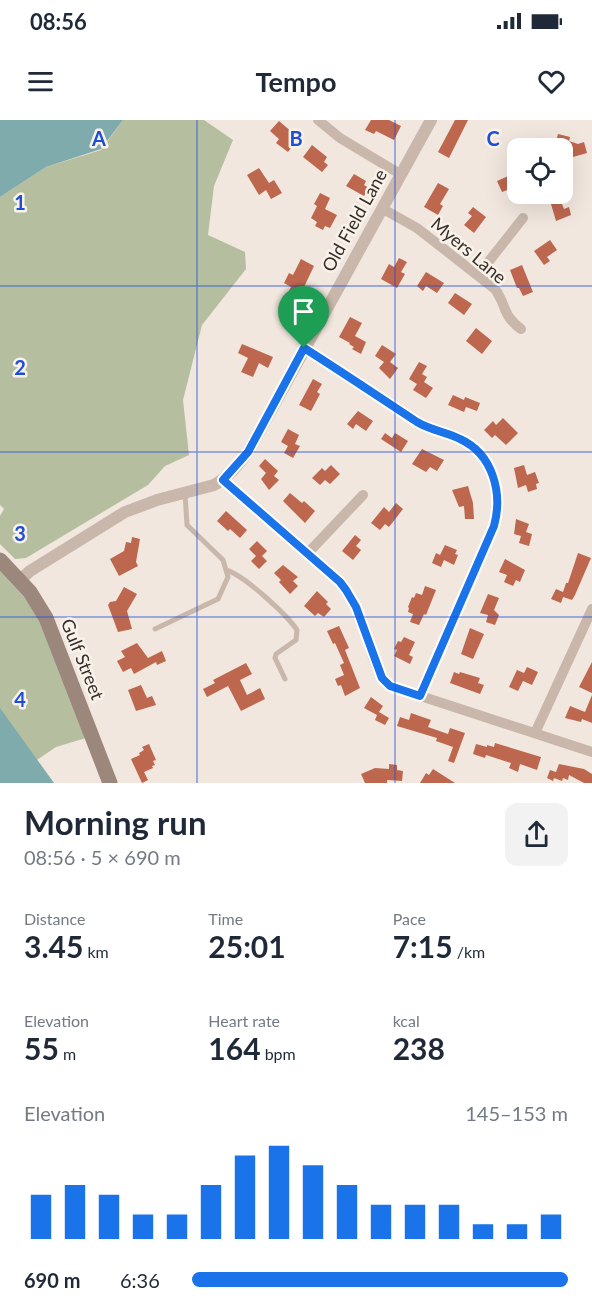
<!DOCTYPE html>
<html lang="en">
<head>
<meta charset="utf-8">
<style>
  body { margin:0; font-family:Lato,sans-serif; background:#f2f2f3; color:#1f2937; height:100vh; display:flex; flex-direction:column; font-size:22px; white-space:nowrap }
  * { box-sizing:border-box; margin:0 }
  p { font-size:20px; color:#747a83 }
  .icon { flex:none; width:33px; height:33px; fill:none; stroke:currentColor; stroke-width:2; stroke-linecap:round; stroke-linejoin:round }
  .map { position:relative; height:663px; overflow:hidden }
  .panel { display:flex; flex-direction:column; background:#fff; flex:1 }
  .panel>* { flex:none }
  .buttons { position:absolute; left:507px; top:18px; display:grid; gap:12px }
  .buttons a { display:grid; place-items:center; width:66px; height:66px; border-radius:12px; background:#fff; box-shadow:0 6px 24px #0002; font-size:30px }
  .pin { position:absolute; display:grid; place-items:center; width:51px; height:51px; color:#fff; margin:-62px -26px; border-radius:50% 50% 50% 0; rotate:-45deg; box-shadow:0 0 6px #0007 }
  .pin .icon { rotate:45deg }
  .round { display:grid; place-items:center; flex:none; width:63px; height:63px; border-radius:12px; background:#f2f2f3 }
  .summary { display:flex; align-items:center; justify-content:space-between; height:102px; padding:0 24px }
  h1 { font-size:33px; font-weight:700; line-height:45px }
  .stats { display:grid; grid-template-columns:repeat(3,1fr); gap:9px; height:102px; padding:6px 24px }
  .stats div { display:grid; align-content:center }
  .stats b { font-size:30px; font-weight:700 }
  .stats small { font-size:16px; font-weight:400 }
  .stats p { font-size:16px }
  .chart { height:168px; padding:12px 24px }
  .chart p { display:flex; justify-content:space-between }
  .chart svg { width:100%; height:108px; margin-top:6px; stroke:#1a73e8; stroke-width:6 }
  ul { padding:0 24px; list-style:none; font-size:20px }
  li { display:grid; grid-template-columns:96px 72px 1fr; align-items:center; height:45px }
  li i { height:15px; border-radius:8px; background:#1a73e8 }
  .status { display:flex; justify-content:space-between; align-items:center; height:42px; padding:0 30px; background:#fff; direction:ltr }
  .status svg { height:16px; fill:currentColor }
  header { display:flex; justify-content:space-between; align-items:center; height:78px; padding:0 24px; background:#fff; font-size:27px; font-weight:700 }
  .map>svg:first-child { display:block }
  .green { fill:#b5bf9f }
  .water { fill:#7fabac }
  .building { fill:#be674f }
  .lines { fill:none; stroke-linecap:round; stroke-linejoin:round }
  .service { stroke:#c8b7aa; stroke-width:5 }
  .minor { stroke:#c8b7aa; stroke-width:10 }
  .tertiary { stroke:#c8b7aa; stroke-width:12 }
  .secondary { stroke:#9c877c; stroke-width:15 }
  .route-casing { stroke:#fff; stroke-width:12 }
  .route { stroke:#1a73e8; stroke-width:8 }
  .grid { fill:none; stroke:#1d4ed8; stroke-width:1.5; stroke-opacity:0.55 }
  .labels { text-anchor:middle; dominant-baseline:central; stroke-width:5; stroke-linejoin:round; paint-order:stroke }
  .street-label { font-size:18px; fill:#362d29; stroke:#f9f2ea }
  .grid-label { font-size:20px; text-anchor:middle; font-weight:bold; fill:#1d4ed8; stroke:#f9f2ea; stroke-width:5; stroke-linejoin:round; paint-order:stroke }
</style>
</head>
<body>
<div class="status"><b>08:56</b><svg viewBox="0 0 49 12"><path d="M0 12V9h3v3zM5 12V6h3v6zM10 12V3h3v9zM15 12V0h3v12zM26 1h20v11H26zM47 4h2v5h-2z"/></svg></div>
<header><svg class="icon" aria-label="menu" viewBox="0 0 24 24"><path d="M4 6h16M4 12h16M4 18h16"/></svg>Tempo<svg class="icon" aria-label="heart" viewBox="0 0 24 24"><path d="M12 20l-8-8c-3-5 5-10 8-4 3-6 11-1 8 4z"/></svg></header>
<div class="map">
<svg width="592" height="663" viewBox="0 0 592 663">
  <rect width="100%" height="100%" fill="#f1e7de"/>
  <!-- green -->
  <path class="green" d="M123 0H204L233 20 214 66 208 115 245 132 246 149 202 205 183 280 189 335 165 346 148 365 26 438 15 439 0 424V396L4 389 0 385V77L46 47 101 30Z
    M0 451 25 478 38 496 86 618 56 627 3 663H0Z"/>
  <!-- water -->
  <path class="water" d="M0 0H123L101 29 46 47 0 77Z
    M0 588 54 663H0Z"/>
  <!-- building -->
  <path class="building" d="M371 0H389L401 6 394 20 376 11 374 14 365 10Z
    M455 0H468L449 38 438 32Z
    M279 1 293 13 289 18 295 23 288 32 276 23 279 19 270 11Z
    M558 14 570 17 569 21 578 24 584 22 587 33 573 37 562 34V28H554Z
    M312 25 327 37 324 42 328 45 322 52 303 37Z
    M259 48 269 63 274 60 282 73 271 79 266 70 259 75 247 55Z
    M515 53 518 66 502 72 497 61Z
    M354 54 366 61 364 65 369 68 364 76 346 66Z
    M438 63 449 69 440 84 443 86 438 95 424 87Z
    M320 73 330 78 325 89 337 95 330 108 325 106 323 110 315 106 317 102 311 98 317 86 314 84Z
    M548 74H558L564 89 569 87 571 95 556 101Z
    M473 87 486 97 474 113 464 105 472 96 468 93Z
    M550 120 557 130 547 137 550 141 544 145 534 131Z
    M399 138 407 142 401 152 405 154 397 168 381 159 389 144 394 147Z
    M301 139 314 146 304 167 311 171 305 183 287 175 291 167 284 163 289 153 293 155Z
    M522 145 533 172 523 176 519 168H517L510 150Z
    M426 152 444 163 437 173 426 166 423 171 417 166Z
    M455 173 472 184 464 195 448 183Z
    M350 197 362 203 355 216 366 222 361 234 352 229 354 227 349 224 350 223 339 217Z
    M476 208 492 221 482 234 466 221Z
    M242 224 273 237 268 248 259 243 253 257 241 252 248 238 238 233Z
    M382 225 396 234 390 242 398 248 390 259 379 248 384 242 375 236Z
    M419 242 427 246 422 254 427 257 424 262 433 268 426 278 413 270 417 264 409 259Z
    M313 259 322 264 317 272 320 274 311 291 299 285Z
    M453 275 464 280 465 277 480 283 477 291 466 287 464 292 448 285Z
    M358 291 373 301 366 311 356 304 353 309 347 304Z
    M503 298 518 313 506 325 495 315 492 318 484 310 493 301 496 305Z
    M288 309 299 315 295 324 300 326 293 338 284 333 288 326 281 322Z
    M385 313 392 318 395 313 408 321 401 332 381 319Z
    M422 329 444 340 437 351 430 347 426 352 412 344Z
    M265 339 278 351 274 356 279 360 269 370 261 359 266 353 259 346Z
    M331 345 340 354 330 364 325 360 320 365 312 358 322 348 325 351Z
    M524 345 527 355 535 352 539 363 536 364 537 369 528 372 526 365 518 368 514 348Z
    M468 366 473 383 474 399H465L464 386 459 387 452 370Z
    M290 373 302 383 304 381 315 391 305 403 283 381Z
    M396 383 403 389 389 407 385 404 380 410 371 403 384 387 389 392Z
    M226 391 247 410 240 418 230 409 228 411 217 401Z
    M516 399 529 404 526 412 532 414 529 426 519 423 521 416 514 414Z
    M355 415 361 420 356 426 361 430 353 440 342 431Z
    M132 417 140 419 136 442 138 446 119 456 110 439 124 431 126 422 131 423Z
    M257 421 267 431 262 436 267 441 259 449 251 441 256 436 249 429Z
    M445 425 457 430 455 434 458 435 454 445 444 440 441 447 432 443 436 433 440 435Z
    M578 433 591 438 575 475 572 480 563 477 561 483 551 479 556 469 563 472 566 463H568Z
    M505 439 525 450 520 462 516 460 513 466 504 462 507 455 499 452Z
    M283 445 298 457 293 461 298 466 290 474 279 462 281 460 274 453Z
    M425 466 436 470 426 495 424 494 419 505 410 502 413 494 408 492 409 488 408 487 412 477 414 478 416 473 422 475Z
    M124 467 137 474 127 491 132 509 118 512 108 485 110 482 116 481Z
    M317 471 328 482 326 484 331 489 324 497 318 493 315 496 304 486Z
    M488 474 499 478 494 490 499 495 495 505 486 502 488 495 480 493Z
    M339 506 349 528 345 530 360 568 345 576 341 565 338 566 335 559 344 555 340 545 344 543 335 523 333 524 327 511Z
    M470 508 484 514 473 539 461 534Z
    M404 517 415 522 409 535 413 537 410 544 394 536 397 530 394 529 398 521 401 522Z
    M137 523 148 538 162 531 166 541 157 545 156 542 134 554 131 548 123 552 117 541 125 537 121 531Z
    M592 542V573L579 567Z
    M246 543 252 554 240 560 247 575 260 568 265 579 241 591 228 566 207 577 203 569 215 563 213 560Z
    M527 547 538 552 532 565 523 561 518 571 509 567 517 550 524 553Z
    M454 552 459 554 460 552 480 558 478 563 484 565 480 574 450 563Z
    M141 565 147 578 152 576 156 585 136 591 128 570Z
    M592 575V603L582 599 581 602 565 598 570 586 585 592Z
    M371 577 383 586 379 592 389 598 385 605 375 600 377 595 364 588Z
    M411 593 431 600 428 607 448 614 450 608 465 613 454 643 448 641 453 627 436 621 437 618 397 606 400 597 409 600Z
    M495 623 541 637 537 650 520 644 518 652 509 648 511 643 486 635 485 638 473 634 476 624 487 627V625L494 627Z
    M149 624 156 640 153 641 155 645 152 646 153 648 144 652 148 660 142 663 131 639 140 635 139 633 144 630 142 627Z
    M389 644 397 645V650L403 651 402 661 387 660V663H365L361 654 375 648 389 649Z
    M559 644 584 649 592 654V663H584L569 655 568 660 563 658 562 661 554 658 553 661 547 658 550 650 556 652Z
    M433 649 455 663H420L426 653 429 655Z"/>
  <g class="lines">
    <!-- service -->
    <path class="service" d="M226 450C244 455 287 495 297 510L296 520 276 534 275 538 285 559
      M155 509 218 479 228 457 223 440 187 405 185 374"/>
    <!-- minor -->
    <path class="minor" d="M318 0 340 18 400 54
      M383 89 417 108 495 169C507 186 502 195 521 209
      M478 155 523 98
      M305 228C342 252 379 277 417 302 430 310 446 312 460 319 493 334 503 373 494 406L420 576
      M223 360 340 462C351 475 358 489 363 505 371 526 373 550 390 566L592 632
      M307 434 363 375
      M535 613 592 489"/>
    <!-- tertiary -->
    <path class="tertiary" d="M20 460 30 451 125 392 157 380 214 365C229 357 238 345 248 332L431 0"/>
    <!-- secondary -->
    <path class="secondary" d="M0 440 30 472 46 498 110 663"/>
  </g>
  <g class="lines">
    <defs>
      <path id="route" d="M304 228C342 252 379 277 417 302 430 310 446 312 460 319 493 334 503 373 494 406L420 576 390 566 382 558 356 487 346 470 340 462 223 360 248 332Z"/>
    </defs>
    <!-- route casing -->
    <use href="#route" class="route-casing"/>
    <!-- route -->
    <use href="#route" class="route"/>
  </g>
  <!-- grid -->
  <path class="grid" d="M197 0V663M395 0V663M0 166H592M0 332H592M0 497H592"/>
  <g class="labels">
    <!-- street labels -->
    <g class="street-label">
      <text transform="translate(354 100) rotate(-61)">Old Field Lane</text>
      <text transform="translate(469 130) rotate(40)">Myers Lane</text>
      <text transform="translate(83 539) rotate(68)">Gulf Street</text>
    </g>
  </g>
  <g class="grid-label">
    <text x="99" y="26">A</text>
    <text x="296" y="26">B</text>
    <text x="493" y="26">C</text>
    <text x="20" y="90">1</text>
    <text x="20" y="255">2</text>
    <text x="20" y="421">3</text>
    <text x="20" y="587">4</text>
  </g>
</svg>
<div class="buttons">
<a><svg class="icon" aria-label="locate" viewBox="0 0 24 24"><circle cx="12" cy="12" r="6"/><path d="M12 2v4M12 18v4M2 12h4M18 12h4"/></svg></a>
</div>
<div class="pin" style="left:304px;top:228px;background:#1e9e55"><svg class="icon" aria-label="arrive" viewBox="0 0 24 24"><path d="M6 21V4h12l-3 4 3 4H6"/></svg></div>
</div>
<section class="panel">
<div class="summary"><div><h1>Morning run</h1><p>08:56 · 5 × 690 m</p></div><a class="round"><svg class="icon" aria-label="share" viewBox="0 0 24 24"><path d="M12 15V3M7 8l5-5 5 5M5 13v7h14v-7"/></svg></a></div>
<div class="stats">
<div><p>Distance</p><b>3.45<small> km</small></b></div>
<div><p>Time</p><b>25:01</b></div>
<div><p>Pace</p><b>7:15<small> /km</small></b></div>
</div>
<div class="stats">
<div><p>Elevation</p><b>55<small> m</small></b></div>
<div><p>Heart rate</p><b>164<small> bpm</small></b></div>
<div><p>kcal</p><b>238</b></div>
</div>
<div class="chart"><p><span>Elevation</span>145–153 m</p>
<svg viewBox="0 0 160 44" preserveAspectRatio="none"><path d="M5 44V26M15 44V22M25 44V26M35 44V34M45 44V34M55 44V22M65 44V10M75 44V6M85 44V14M95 44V22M105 44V30M115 44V30M125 44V30M135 44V38M145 44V38M155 44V34"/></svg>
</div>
<ul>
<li><b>690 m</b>6:36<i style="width:100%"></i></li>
</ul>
</section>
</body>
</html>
